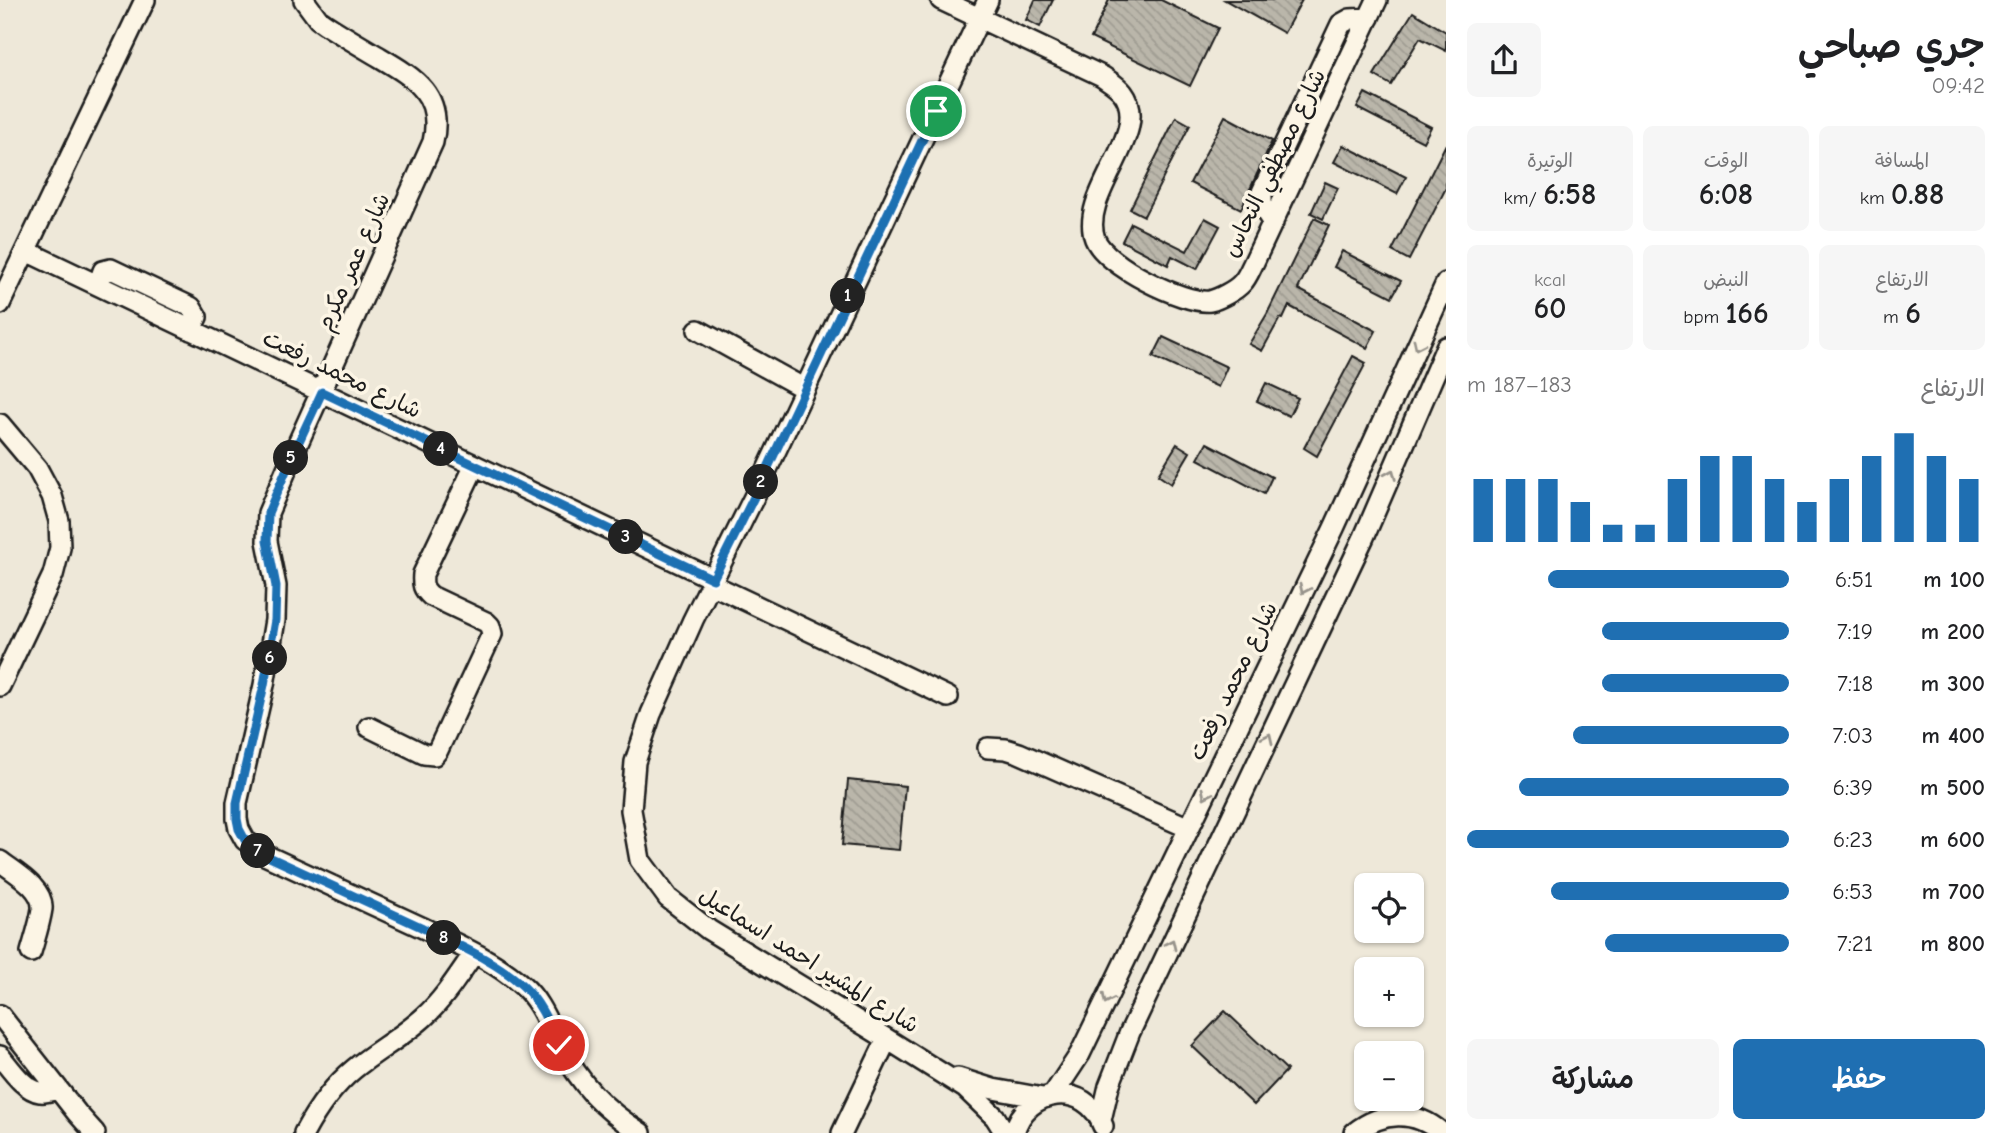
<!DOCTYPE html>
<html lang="ar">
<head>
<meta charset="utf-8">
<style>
  body { margin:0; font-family:"Comic Neue","Playpen Sans Arabic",sans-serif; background:#f6f6f6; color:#202124; direction:rtl; height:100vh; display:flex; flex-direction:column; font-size:26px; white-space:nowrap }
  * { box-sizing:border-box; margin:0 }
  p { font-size:23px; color:#757577 }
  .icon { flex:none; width:38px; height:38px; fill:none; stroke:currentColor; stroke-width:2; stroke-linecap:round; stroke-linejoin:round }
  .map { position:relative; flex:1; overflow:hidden; direction:ltr }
  .details { display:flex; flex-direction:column; background:#fff; width:560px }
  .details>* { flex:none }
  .controls { position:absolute; left:1354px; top:873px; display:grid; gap:14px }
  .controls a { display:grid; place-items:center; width:70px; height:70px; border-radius:10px; background:#fff; box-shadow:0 2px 5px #0004; font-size:35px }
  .pin { position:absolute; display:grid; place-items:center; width:60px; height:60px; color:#fff; margin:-30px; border:4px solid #fff; border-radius:50%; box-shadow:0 2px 7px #0007 }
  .km { position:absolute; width:35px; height:35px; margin:-18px; border-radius:50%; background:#222; color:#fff; font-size:19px; line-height:35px; text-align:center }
  .round { display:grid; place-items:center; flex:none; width:74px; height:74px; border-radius:10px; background:#f6f6f6 }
  .overview { display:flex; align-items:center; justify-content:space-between; height:119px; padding:0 21px }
  h1 { font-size:38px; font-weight:600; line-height:52px }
  .stats { display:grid; grid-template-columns:repeat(3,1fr); gap:10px; height:119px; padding:7px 21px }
  .stats div { display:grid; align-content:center; border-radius:10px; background:#f6f6f6; text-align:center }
  .stats b { font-size:30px; font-weight:600 }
  .stats small { font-size:19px; font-weight:400 }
  .stats p { font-size:19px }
  .chart { height:196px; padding:14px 21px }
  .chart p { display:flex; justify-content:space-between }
  .chart svg { width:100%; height:126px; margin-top:7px; stroke:#1f6fb2; stroke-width:6 }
  .button { display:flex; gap:14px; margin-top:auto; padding:14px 21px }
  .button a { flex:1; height:80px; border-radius:10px; background:#1f6fb2; color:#fff; font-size:28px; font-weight:600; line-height:80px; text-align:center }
  .button a+a { background:#f6f6f6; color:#202124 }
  ul { padding:0 21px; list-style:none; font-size:23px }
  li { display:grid; grid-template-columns:112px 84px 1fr; align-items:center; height:52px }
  li i { height:18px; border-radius:9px; background:#1f6fb2 }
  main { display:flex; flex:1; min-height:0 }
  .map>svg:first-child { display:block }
  .building { fill:url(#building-back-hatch); stroke:#1c1c1c; stroke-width:2 }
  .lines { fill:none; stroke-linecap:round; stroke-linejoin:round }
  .minor-casing { stroke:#1c1c1c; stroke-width:24 }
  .minor { stroke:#fcf5e5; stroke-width:19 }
  .oneway { stroke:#97938b }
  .route-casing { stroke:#fff; stroke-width:14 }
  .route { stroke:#1f6fb2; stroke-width:9 }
  .labels { text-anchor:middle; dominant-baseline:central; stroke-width:7; stroke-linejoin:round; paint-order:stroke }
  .street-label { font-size:23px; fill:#1c1c1c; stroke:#fcf5e5 }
</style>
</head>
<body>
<main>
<section class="details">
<div class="overview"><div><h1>جري صباحي</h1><p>09:42</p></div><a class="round"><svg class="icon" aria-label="share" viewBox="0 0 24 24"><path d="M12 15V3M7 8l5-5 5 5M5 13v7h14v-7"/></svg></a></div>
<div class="stats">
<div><p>المسافة</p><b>0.88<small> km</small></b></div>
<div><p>الوقت</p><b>6:08</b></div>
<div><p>الوتيرة</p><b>6:58<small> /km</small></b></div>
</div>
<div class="stats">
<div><p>الارتفاع</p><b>6<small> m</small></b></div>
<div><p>النبض</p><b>166<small> bpm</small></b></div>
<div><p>kcal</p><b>60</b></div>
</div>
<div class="chart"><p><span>الارتفاع</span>183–187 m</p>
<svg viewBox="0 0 160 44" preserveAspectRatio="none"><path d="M5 44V22M15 44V22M25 44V22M35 44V30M45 44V38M55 44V38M65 44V22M75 44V14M85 44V14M95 44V22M105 44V30M115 44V22M125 44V14M135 44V6M145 44V14M155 44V22"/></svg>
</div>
<ul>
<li><b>100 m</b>6:51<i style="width:75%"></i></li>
<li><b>200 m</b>7:19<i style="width:58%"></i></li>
<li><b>300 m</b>7:18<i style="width:58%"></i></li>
<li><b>400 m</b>7:03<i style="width:67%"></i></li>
<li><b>500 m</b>6:39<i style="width:84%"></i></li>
<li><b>600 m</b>6:23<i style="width:100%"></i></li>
<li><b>700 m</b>6:53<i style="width:74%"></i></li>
<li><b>800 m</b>7:21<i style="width:57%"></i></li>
</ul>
<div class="button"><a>حفظ</a><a>مشاركة</a></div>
</section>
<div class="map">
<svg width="1446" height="1133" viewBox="0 0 1446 1133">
  <defs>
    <pattern id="building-back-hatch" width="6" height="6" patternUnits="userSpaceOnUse" patternTransform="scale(1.75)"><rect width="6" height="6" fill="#bab6aa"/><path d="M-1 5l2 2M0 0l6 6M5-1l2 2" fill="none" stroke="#9f9c92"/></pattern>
  </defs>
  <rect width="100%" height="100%" fill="#eee8d9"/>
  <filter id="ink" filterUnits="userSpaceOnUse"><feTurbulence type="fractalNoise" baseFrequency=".0143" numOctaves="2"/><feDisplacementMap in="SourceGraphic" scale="14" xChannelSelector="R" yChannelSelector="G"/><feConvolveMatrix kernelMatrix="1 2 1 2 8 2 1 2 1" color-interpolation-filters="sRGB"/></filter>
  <g filter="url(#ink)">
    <!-- building -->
    <path class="building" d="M1035 0H1053L1040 27 1026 20Z
      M1109 0H1161L1218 28 1190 86 1091 38Z
      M1225 0H1302L1284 33Z
      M1413 12 1446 32V51L1420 38 1391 85 1374 75Z
      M1365 93 1431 127 1423 142 1357 108Z
      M1225 116 1272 141 1241 209 1190 183Z
      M1176 117 1190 125 1144 216 1130 209Z
      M1446 144V188L1409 260 1392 251Z
      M1343 145 1406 177 1397 194 1334 162Z
      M1325 182 1338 188 1323 219 1311 213Z
      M1205 218 1220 226 1197 269 1172 256 1168 265 1122 241 1131 223 1187 251Z
      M1314 218 1329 225 1298 289 1376 331 1367 348 1289 306 1283 319 1280 318 1262 351 1249 344 1267 314Z
      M1342 251 1401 281 1392 297 1334 267Z
      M1163 337 1227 367 1218 387 1153 357Z
      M1353 356 1366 363 1317 456 1304 448Z
      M1266 383 1298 398 1289 416 1257 401Z
      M1207 443 1272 477 1264 494 1198 459Z
      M1177 444 1190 452 1171 484 1158 475Z
      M848 780 905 786 899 850 842 845Z
      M1225 1011 1287 1070 1254 1105 1192 1046Z"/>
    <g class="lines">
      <defs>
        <path id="minor" d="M304 0 318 19 325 24C342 35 359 45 376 55 413 77 444 93 433 142L294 452 268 513 267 541 276 586 275 620 264 685 237 803V819L239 829 245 840 265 855C317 879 369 903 421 927 455 943 494 960 523 986 540 1001 548 1024 559 1044 580 1084 603 1109 641 1133
          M941 0 1102 76C1109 81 1117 85 1123 93 1153 132 1078 194 1095 239 1105 265 1183 304 1210 301 1219 299 1236 290 1242 283 1247 278 1250 270 1253 264L1377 0
          M988 0 755 495 693 620 651 714 635 762 631 810 640 860 668 898 709 930 887 1039 965 1088 995 1117 1005 1133
          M1273 223 1262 206V192L1341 24 1350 19 1369 18
          M26 251 713 579
          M98 285 103 271 111 269 191 307 197 317 191 330
          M0 304 145 0
          M698 330 805 389
          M0 424 37 468 52 496 59 521 60 548 53 575 0 686
          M711 584 948 697
          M369 727 424 754 434 755 438 750 492 634 490 626 486 622 431 596C423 589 422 585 423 574L475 465
          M988 748 1006 749 1019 753 1189 828
          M0 861C14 872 44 888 42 909 40 923 35 938 31 952
          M0 1015 77 1113 95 1133
          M0 1056C10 1068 24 1090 40 1092 46 1093 53 1090 58 1089
          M958 1078 993 1089 1043 1098
          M1053 1095 1080 1054 1334 528 1446 283
          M1101 1120 1109 1086 1130 1032 1364 537 1446 347
          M304 1133C317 1109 332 1087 354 1069 376 1051 402 1037 424 1017 444 999 458 976 474 953
          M842 1133 887 1039
          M1014 1133C1026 1087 1086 1080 1103 1126
          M1354 1133C1382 1111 1414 1109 1442 1133"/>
      </defs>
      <!-- minor casing -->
      <use href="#minor" class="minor-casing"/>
      <!-- minor -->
      <use href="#minor" class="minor"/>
    </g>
    <!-- one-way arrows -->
    <defs><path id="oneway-chevron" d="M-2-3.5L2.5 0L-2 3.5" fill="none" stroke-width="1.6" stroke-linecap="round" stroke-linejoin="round" transform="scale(1.75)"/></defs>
    <g class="oneway">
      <use href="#oneway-chevron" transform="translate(1418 345) rotate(115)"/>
      <use href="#oneway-chevron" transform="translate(1391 474) rotate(-67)"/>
      <use href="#oneway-chevron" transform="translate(1304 589) rotate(116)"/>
      <use href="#oneway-chevron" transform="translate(1268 738) rotate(-65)"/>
      <use href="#oneway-chevron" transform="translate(1206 794) rotate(116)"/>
      <use href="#oneway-chevron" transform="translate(1171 944) rotate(-65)"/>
      <use href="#oneway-chevron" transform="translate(1107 999) rotate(116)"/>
    </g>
  </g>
  <g class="lines" filter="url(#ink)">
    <defs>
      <path id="route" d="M559 1045C549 1024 540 1002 523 986 495 960 455 944 421 927 369 903 318 879 265 855L245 840 239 829 237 819V803L264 685 275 620 276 586 267 541 268 513 294 452 322 392 713 579 755 495 936 111"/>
    </defs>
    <!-- route casing -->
    <use href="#route" class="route-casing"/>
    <!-- route -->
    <use href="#route" class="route"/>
  </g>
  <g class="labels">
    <!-- street labels -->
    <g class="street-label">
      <text transform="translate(1274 163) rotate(-64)">شارع مصطفي النحاس</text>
      <text transform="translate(353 262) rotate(-66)">شارع عمر مكرم</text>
      <text transform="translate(342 374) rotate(26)">شارع محمد رفعت</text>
      <text transform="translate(1233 681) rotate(-64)">شارع محمد رفعت</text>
      <text transform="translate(809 960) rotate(32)">شارع المشير احمد اسماعيل</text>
    </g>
  </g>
</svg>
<div class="controls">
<a><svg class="icon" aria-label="locate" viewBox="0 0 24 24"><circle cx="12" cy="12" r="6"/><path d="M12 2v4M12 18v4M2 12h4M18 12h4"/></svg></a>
<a>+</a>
<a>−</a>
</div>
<div class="pin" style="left:936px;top:111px;background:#1e9e55"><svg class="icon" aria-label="arrive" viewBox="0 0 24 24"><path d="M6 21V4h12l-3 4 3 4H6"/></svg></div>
<div class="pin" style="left:559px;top:1045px;background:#d93025"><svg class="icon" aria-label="check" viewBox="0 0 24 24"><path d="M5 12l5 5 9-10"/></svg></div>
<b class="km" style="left:848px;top:296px">1</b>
<b class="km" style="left:761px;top:482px">2</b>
<b class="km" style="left:626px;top:537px">3</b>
<b class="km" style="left:441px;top:449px">4</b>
<b class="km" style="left:291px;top:458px">5</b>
<b class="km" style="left:270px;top:658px">6</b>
<b class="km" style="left:258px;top:851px">7</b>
<b class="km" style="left:444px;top:938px">8</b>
</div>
</main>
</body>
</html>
